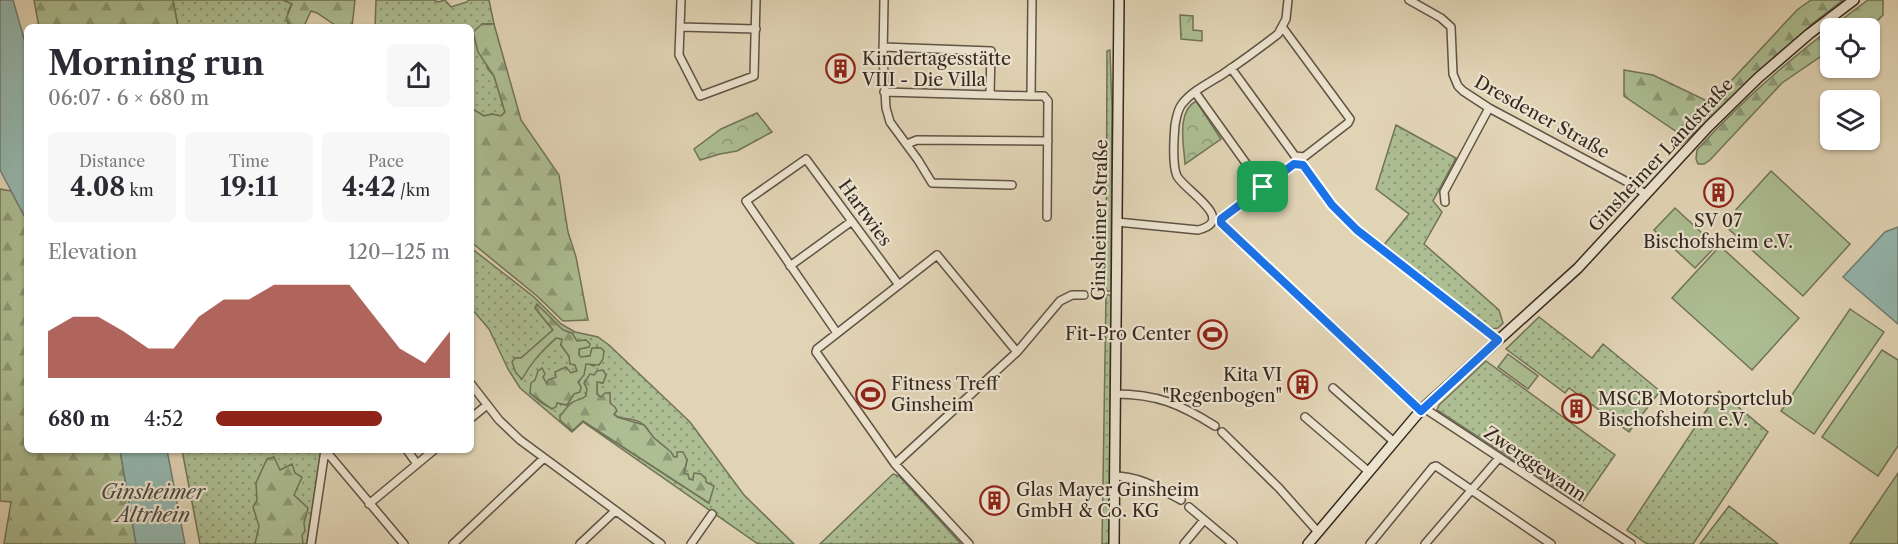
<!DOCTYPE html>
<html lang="en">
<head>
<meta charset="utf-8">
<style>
  body { margin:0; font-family:"Libre Caslon Text",serif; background:#f7f7f7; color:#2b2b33; height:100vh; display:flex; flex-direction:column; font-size:22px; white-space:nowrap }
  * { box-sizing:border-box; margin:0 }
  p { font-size:20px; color:#7c7c81 }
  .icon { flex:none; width:33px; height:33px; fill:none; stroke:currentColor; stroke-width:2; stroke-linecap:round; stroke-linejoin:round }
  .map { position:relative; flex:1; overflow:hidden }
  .panel { position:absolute; left:24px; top:24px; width:450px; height:429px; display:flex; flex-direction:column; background:#fff; border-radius:9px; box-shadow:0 2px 4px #0004 }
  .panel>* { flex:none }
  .buttons { position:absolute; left:1820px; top:18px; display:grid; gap:12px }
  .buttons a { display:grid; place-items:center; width:60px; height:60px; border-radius:9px; background:#fff; box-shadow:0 2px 4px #0004; font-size:30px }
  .pin { position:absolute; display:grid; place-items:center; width:51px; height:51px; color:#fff; margin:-26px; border-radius:12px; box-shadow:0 3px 9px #0006 }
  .round { display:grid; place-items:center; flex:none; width:63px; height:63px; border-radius:9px; background:#f7f7f7 }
  .head { display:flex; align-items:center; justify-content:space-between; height:102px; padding:0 24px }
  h1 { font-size:33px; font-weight:700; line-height:45px }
  .metrics { display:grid; grid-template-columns:repeat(3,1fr); gap:9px; height:102px; padding:6px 24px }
  .metrics div { display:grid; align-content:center; border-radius:9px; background:#f7f7f7; text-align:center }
  .metrics b { font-size:26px; font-weight:700 }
  .metrics small { font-size:16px; font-weight:400 }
  .metrics p { font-size:16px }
  .chart { height:168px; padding:12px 24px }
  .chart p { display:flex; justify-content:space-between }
  .chart svg { width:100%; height:108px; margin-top:6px; fill:#8f2418; opacity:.7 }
  ul { padding:0 24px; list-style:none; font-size:20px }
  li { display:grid; grid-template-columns:96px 72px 1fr; align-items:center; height:45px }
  li i { height:15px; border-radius:8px; background:#8f2418 }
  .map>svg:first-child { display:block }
  .grass { fill:url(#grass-dots); stroke:#707359; stroke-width:1.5; fill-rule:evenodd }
  .forest { fill:url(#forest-firs); stroke:#707359; stroke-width:1.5 }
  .park { fill:url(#park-crowns); stroke:#707359; stroke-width:1.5 }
  .pitch { fill:#acbe92; stroke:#707359; stroke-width:1.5 }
  .water { fill:#94b8b0; stroke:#6e7e76; stroke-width:1.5 }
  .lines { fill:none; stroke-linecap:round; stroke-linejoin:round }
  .minor-casing { stroke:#5f5345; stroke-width:10 }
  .secondary-casing { stroke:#342820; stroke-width:12 }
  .minor { stroke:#ece3cf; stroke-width:7 }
  .secondary { stroke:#ece3cf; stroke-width:9 }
  .route-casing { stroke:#fff; stroke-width:12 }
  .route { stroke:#1a73e8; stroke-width:8 }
  .labels { text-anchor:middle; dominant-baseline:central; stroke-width:4.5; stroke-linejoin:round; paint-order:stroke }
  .poi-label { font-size:18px; fill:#342820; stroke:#ece3cf; text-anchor:start }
  .street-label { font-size:18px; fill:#342820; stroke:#ece3cf }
  .water-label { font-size:20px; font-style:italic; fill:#4c4c44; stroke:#ece3cf }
</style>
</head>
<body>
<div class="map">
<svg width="1898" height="544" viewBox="0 0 1898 544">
  <defs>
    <pattern id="grass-dots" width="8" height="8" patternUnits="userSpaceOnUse" patternTransform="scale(1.5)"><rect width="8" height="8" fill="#acbe92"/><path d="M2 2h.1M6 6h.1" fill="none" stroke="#8d9a77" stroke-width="1.8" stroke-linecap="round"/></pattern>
    <pattern id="forest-firs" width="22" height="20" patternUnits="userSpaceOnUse" patternTransform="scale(1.5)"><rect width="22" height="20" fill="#acbe92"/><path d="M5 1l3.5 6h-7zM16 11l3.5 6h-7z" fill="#8d9a77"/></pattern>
    <pattern id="park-crowns" width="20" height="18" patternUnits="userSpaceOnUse" patternTransform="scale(1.5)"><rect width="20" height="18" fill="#acbe92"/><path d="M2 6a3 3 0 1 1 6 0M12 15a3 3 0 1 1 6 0" fill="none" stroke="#8d9a77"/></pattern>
  </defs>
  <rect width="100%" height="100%" fill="#e1d4b5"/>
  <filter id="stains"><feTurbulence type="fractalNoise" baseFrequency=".00333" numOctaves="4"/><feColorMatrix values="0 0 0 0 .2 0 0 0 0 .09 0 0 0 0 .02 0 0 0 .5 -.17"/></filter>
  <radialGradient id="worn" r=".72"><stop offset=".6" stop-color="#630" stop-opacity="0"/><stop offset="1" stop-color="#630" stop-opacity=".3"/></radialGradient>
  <!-- grass -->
  <path class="grass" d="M173 0H283L292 3 288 12V25L291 27H178Z
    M376 0H434L438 2 445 0 451 7 467 2 468 0H489L494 24H482L487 68 494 76 505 112 501 116 492 114 484 116 471 108V27H375Z
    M1110 50 1112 109 1111 291H1106L1107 51Z
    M1396 125 1456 158 1433 201 1442 212 1424 244 1499 310 1503 323 1498 328 1489 329 1384 245 1409 214 1376 189Z
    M471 248 534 297 561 324 575 332 598 337 609 345 690 422 744 495 794 544H758L583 422 572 432 520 388 508 369 489 329 471 308ZM537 305 563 331 577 341 586 340 589 347 579 349V355L581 357 590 356 592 351 597 347 604 351 594 366 586 363C581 378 576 392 567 405L557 403 552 409 540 402 530 393 535 380 543 377 547 384 557 377 577 371 575 365 561 345 562 339 556 338 533 360 521 379 515 358H521L553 330 535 308ZM606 375 603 383 597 382V394L601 397 609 393C613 432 625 410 644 425 648 428 650 434 653 437 660 444 669 448 674 457L687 460 684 474 689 479 694 480 709 503 583 421 572 431 560 415 586 396 587 389Z
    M1106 295H1111L1109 544H1102Z
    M1539 317 1592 358 1603 344 1660 391 1629 432 1569 388 1565 393 1506 349Z
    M1486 361 1615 455 1581 504 1437 410 1439 405Z
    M1719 391 1768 432 1693 544H1647L1627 530Z
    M182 450H321L307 544H200Z
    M893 474 899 476 961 544H820Z
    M1729 506 1778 544H1700Z"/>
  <!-- forest -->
  <path class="forest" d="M34 0H173L178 27H39Z
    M283 0H355L352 27H338L317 13 311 11 304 26 291 27 286 19 292 4Z
    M1811 0H1843L1812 24 1681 145 1677 146V139L1797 10Z
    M1868 0H1883V15C1870 31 1849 28 1830 28V50L1782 83 1710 160 1704 164H1698L1696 159 1697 150C1749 92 1806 46 1868 0Z
    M482 24H494L521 120 559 175 568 232 576 257 588 320 563 321 537 296 471 242V108L484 116 492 114 501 116 505 112 494 76 478 52 473 32Z
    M1624 70 1653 75 1705 100 1677 132 1624 96Z
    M0 189 11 191 27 221V450H120L136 544H4L11 502 0 501Z
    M537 304 563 330 572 333 577 341 586 340 590 344 589 347 579 349V355L581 357 590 356 592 348H601L604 351 603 359 599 365 586 364 584 375 578 382 581 387 580 392 574 394 567 405 557 403 556 407 552 409 530 393 531 383 535 380 538 371 542 368 545 374 543 377 547 384 548 380 556 377 555 372 566 367 571 373 577 371 575 365 570 364 569 356 561 345 562 339 556 338C541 351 531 363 522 379L516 373 512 362 515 358H521L553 330 535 308Z
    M603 370 606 375 603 383 597 382V394L601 397 605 393H610V403L615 407 617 411 614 414 617 417 644 425 654 438 671 452 674 457H677V452H683L687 460 684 473 688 474 689 479 693 480 694 473 701 474 706 479V482L714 486 709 503 583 421 572 431 560 420V416C565 411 567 405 573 402 578 399 581 400 586 396L587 389 584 383 590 374 594 375 597 371Z
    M274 457 280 470 292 464 295 473 302 477 294 495 308 508 304 523 305 531 302 535 303 544H255L259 526 253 507 257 500 256 483 267 459Z"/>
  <!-- park -->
  <path class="park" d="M1180 15 1193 16V30L1202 31V41L1181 39Z
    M1196 101 1221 139 1185 164C1184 145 1176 112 1196 101Z
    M757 113 772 132 737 151 720 154 700 160 694 149 721 129Z"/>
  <!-- pitch -->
  <path class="pitch" d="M1771 171 1850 244 1803 296 1723 224Z
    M1675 208 1716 246 1695 268 1654 230Z
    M1720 246 1799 318 1752 370 1672 298Z
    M1850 309 1884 332 1814 434 1781 411Z
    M1882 350 1898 360V446L1878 476 1822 437Z
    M1508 354 1538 376 1528 389 1498 367Z
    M1898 473V544H1850Z"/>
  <!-- water -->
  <path class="water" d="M0 0H13L27 49V221L0 170Z
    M1898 227V324L1843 277 1885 232Z
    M120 450H167L185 544H136Z"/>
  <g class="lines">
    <defs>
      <path id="minor" d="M681 0 679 55 700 96 754 76 756 0
        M884 0 883 57 886 108 890 122 918 160 932 183 1012 185
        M1032 0 1031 96H1044L1048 101 1047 217
        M1409 0 1441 18 1451 27 1453 74 1458 86 1463 91 1489 108 1633 185 1645 194
        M680 27 756 29
        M883 47 991 51 990 95
        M1231 68 1295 156 1304 157 1348 123 1350 119 1283 28
        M884 92 1031 96
        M1195 92 1263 187
        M907 144 917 140 1048 141
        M1445 202 1444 192 1489 108
        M1117 222 1198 230C1238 220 1185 191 1177 176 1172 165 1174 137 1175 125 1176 119 1178 109 1182 104 1192 91 1209 83 1223 74 1242 61 1260 48 1278 34L1286 19 1288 0
        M790 266 852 221
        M837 333 746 201 806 159 899 285
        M471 384 499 420 520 440 661 544
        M1333 388 1393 441
        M1115 394C1157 394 1180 404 1215 426
        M1424 408 1631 544
        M1421 410 1224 226 1221 219 1295 163 1301 164 1332 205 1357 229 1498 340
        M1305 417 1368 471
        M471 418 487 405
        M1222 432 1279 488 1318 532
        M325 450 404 544
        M407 450 417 464
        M895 464 1017 352 1060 301 1072 295H1084
        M1115 476C1139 476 1160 489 1181 500
        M369 504 434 450
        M1189 507 1233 544
        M311 544 325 450
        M453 544 544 458
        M580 544 615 511
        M691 544 712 514
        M969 544 895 464 816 352 817 349 937 255 1017 352
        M1184 544 1204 520
        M1370 544 1433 467 1436 466 1551 544
        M1425 544 1499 458"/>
      <path id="secondary" d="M1114 544 1119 0
        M1308 544 1421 410 1578 268 1708 127 1758 78 1809 34 1854 0"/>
    </defs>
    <!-- minor casing -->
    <use href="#minor" class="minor-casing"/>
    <!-- secondary casing -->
    <use href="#secondary" class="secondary-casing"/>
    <!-- minor -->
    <use href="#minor" class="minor"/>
    <!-- secondary -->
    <use href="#secondary" class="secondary"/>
  </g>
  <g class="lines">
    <defs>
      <path id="route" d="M1294 164 1303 165 1332 205 1357 230 1498 340 1421 411 1221 223V219Z"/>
    </defs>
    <!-- route casing -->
    <use href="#route" class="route-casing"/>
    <!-- route -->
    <use href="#route" class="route"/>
  </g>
  <!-- icons -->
  <defs>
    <symbol id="building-ring" viewBox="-11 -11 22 22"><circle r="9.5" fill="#ece3cf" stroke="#8f2418" stroke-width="1.5"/><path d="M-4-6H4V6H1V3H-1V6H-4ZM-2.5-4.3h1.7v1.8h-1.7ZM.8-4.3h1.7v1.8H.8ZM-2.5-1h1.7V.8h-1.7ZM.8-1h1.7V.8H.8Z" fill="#8f2418"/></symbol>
    <symbol id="stadium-ring" viewBox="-11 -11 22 22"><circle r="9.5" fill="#ece3cf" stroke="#8f2418" stroke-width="1.5"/><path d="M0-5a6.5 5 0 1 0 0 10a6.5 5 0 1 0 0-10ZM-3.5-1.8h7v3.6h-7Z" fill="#8f2418"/></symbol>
  </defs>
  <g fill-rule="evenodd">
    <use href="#building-ring" x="824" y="52" width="33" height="33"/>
    <use href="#building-ring" x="1702" y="176" width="33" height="33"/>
    <use href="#stadium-ring" x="1196" y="318" width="33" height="33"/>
    <use href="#building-ring" x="1286" y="368" width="33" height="33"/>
    <use href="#stadium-ring" x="854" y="378" width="33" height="33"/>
    <use href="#building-ring" x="1560" y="392" width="33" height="33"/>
    <use href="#building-ring" x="978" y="484" width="33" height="33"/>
  </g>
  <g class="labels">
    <!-- poi labels -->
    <g class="poi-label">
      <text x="862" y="59">Kindertagesstätte<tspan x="862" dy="21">VIII - Die Villa</tspan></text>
      <text x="1718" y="221" text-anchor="middle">SV 07<tspan x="1718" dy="21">Bischofsheim e.V.</tspan></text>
      <text x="1191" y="334" text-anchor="end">Fit-Pro Center</text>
      <text x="1282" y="375" text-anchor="end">Kita VI<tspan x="1282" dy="21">"Regenbogen"</tspan></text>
      <text x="891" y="384">Fitness Treff<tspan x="891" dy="21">Ginsheim</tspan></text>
      <text x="1598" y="399">MSCB Motorsportclub<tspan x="1598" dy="21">Bischofsheim e.V.</tspan></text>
      <text x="1016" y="490">Glas Mayer Ginsheim<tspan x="1016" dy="21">GmbH &amp; Co. KG</tspan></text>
    </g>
    <!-- street labels -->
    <g class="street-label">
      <text transform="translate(1542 117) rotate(29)">Dresdener Straße</text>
      <text transform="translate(1661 155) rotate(-47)">Ginsheimer Landstraße</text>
      <text transform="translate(865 213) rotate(54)">Hartwies</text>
      <text transform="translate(1100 220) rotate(-89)">Ginsheimer Straße</text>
      <text transform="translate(1535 464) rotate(34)">Zwerggewann</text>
    </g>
    <!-- water labels -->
    <g class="water-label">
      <text x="153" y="492">Ginsheimer<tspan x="153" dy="23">Altrhein</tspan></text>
    </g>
  </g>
  <rect width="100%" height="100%" filter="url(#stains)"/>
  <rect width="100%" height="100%" fill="url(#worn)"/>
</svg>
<div class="buttons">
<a><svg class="icon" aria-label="locate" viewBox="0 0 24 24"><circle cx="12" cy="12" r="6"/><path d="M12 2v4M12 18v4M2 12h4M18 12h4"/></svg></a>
<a><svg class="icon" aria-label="layers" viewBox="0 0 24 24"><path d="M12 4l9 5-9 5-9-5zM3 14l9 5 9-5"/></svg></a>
</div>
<div class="pin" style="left:1263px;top:187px;background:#1e9e55"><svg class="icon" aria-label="arrive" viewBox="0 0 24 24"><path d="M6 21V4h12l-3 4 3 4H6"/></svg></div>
<section class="panel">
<div class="head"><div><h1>Morning run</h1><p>06:07 · 6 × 680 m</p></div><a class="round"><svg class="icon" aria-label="share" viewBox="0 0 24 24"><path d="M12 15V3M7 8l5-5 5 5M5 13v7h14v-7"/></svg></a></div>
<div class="metrics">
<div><p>Distance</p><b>4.08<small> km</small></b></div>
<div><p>Time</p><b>19:11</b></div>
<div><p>Pace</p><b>4:42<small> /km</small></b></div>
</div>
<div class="chart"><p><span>Elevation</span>120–125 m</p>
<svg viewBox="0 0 160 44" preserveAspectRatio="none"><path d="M0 44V25L10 19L20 19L30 25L40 32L50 32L60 19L70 12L80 12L90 6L100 6L110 6L120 6L130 19L140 32L150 38L160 25V44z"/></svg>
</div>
<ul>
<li><b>680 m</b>4:52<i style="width:71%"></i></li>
</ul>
</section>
</div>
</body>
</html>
